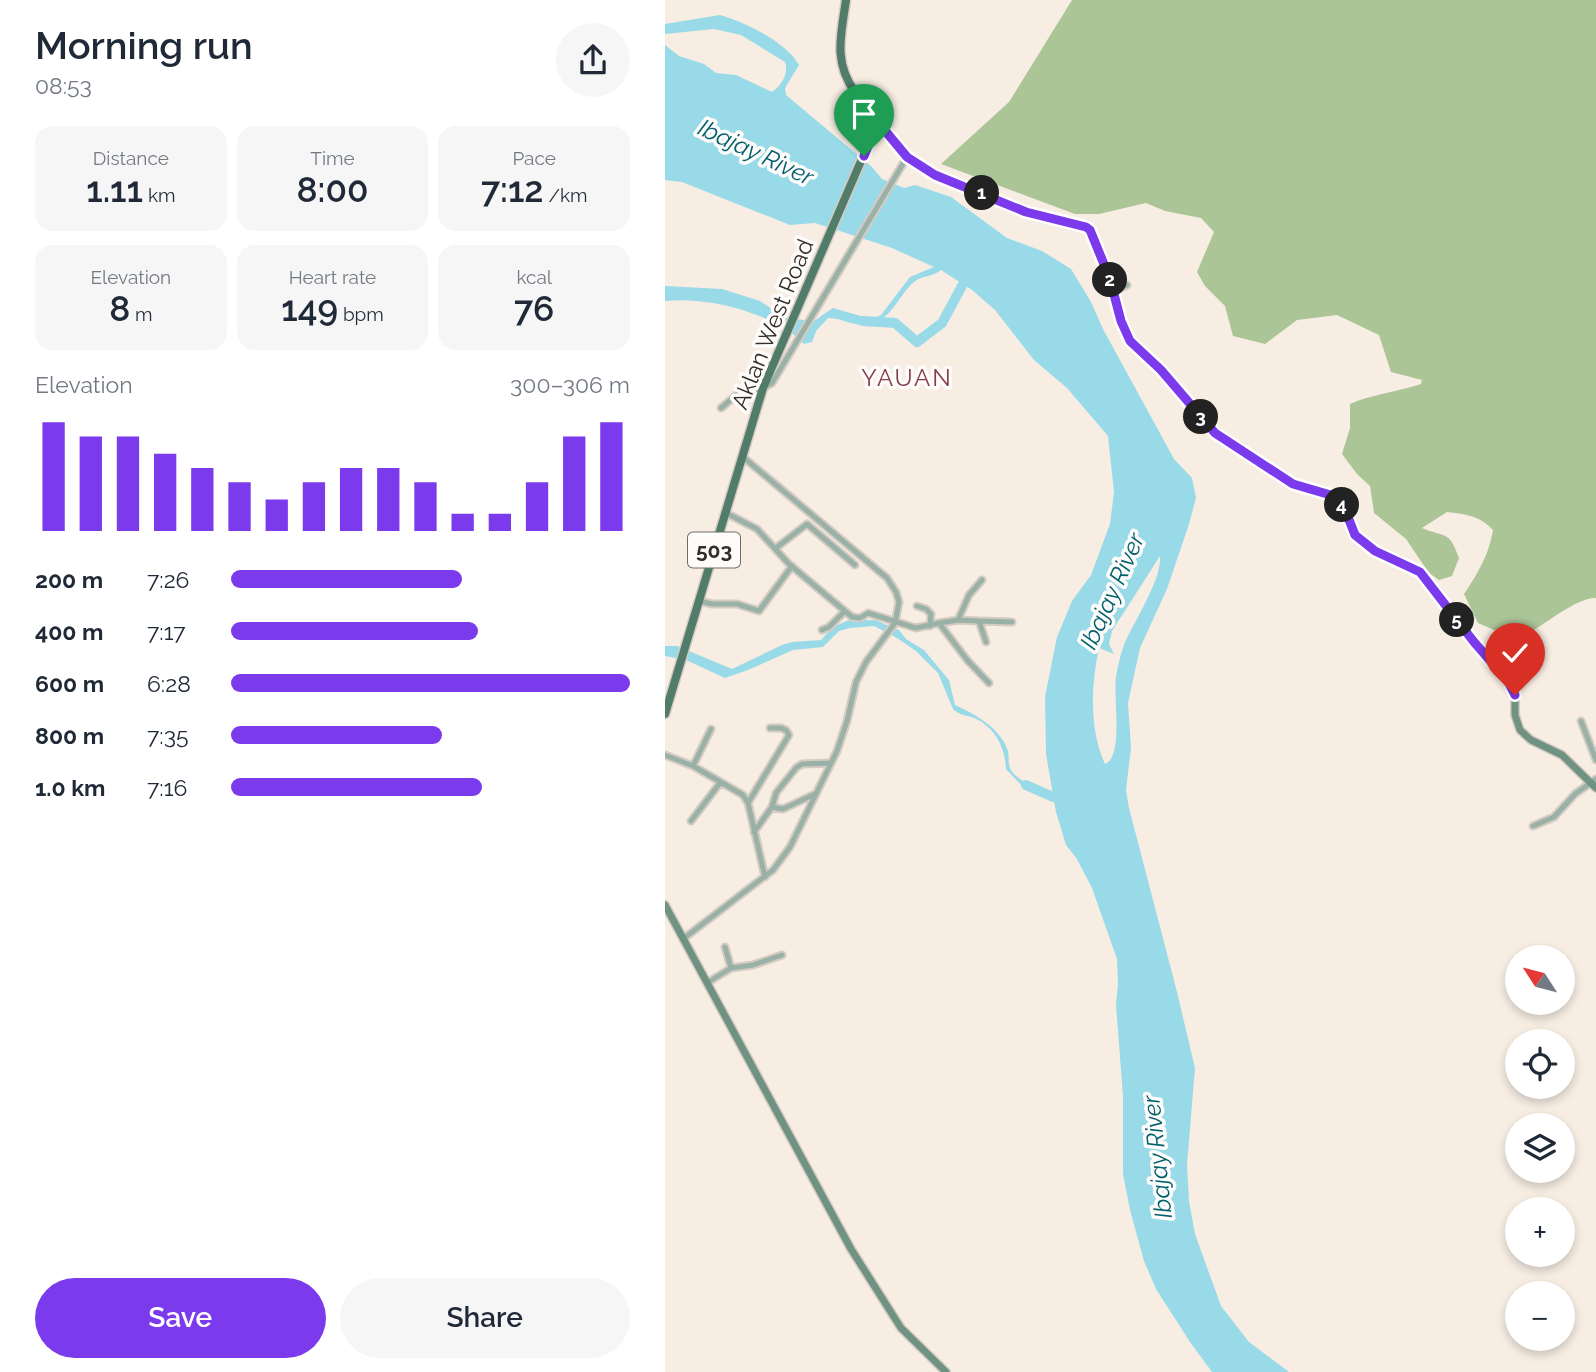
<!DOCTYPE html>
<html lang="en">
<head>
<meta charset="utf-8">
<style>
  body { margin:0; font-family:Raleway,sans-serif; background:#f6f6f7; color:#1f2937; height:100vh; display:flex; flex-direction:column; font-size:26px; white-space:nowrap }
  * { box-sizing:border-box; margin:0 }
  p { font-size:23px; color:#747a83 }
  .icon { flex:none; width:38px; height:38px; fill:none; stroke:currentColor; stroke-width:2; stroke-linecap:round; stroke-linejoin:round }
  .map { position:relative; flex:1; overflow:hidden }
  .side { display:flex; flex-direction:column; background:#fff; width:665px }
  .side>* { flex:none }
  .needle { width:46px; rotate:306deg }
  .tools { position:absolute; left:840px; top:945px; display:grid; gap:14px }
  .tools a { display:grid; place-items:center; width:70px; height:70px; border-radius:50%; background:#fff; box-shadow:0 4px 10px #0003; font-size:35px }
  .pin { position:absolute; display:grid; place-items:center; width:60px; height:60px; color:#fff; margin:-72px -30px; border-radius:50% 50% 50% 0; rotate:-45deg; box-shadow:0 0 7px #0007 }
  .pin .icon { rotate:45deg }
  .km { position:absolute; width:35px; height:35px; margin:-18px; border-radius:50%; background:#222; color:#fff; font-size:19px; line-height:35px; text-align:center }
  .round { display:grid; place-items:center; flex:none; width:74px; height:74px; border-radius:37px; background:#f6f6f7 }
  .summary { display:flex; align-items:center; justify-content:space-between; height:119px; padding:0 35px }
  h1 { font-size:38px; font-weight:600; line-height:52px }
  .metrics { display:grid; grid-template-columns:repeat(3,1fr); gap:10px; height:119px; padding:7px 35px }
  .metrics div { display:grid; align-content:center; border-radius:18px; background:#f6f6f7; text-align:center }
  .metrics b { font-size:35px; font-weight:600 }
  .metrics small { font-size:19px; font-weight:400 }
  .metrics p { font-size:19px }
  .chart { height:196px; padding:14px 35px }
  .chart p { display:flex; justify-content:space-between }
  .chart svg { width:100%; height:126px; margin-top:7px; stroke:#7c3aed; stroke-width:6 }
  .primary-button { display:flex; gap:14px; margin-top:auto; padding:14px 35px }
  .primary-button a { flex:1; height:80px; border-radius:42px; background:#7c3aed; color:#fff; font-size:28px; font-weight:600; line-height:80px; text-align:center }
  .primary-button a+a { background:#f6f6f7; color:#1f2937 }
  ul { padding:0 35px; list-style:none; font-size:23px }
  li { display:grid; grid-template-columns:112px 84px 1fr; align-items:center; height:52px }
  li i { height:18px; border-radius:9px; background:#7c3aed }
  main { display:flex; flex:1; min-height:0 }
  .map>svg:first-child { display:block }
  .forest { fill:#acc597 }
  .water { fill:#99dae8; fill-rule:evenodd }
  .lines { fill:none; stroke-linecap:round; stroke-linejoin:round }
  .river { stroke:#99dae8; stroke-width:10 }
  .street-casing { stroke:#d4cbc2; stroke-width:9 }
  .secondary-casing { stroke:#d4cbc2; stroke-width:10 }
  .primary-casing { stroke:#d4cbc2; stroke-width:11 }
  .street { stroke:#99b1a6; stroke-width:5 }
  .secondary { stroke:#6f9282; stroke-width:7 }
  .primary { stroke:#507c69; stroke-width:8 }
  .route-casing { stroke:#fff; stroke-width:14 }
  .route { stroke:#7c3aed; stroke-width:9 }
  .labels { text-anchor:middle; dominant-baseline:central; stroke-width:7; stroke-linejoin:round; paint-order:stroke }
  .shield { fill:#fefcfa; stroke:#6f6c68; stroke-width:2 }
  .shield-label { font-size:21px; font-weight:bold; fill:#322e2a }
  .street-label { font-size:23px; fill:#322e2a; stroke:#fefcfa }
  .water-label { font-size:24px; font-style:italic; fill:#00606e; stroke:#fefcfa }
  .neighbourhood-label { font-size:24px; letter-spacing:2px; fill:#853c48; stroke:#fefcfa }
</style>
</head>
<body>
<main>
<section class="side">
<div class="summary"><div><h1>Morning run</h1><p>08:53</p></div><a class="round"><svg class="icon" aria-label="share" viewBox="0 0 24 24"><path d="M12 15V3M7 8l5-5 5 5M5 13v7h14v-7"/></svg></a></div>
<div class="metrics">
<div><p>Distance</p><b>1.11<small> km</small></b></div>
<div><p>Time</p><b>8:00</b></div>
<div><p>Pace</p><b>7:12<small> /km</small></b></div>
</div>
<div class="metrics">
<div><p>Elevation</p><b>8<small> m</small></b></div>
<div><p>Heart rate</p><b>149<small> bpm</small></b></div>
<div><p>kcal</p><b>76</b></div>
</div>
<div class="chart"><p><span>Elevation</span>300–306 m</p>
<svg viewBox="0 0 160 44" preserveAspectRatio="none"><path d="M5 44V6M15 44V11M25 44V11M35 44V17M45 44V22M55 44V27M65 44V33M75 44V27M85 44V22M95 44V22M105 44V27M115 44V38M125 44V38M135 44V27M145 44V11M155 44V6"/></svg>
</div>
<ul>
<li><b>200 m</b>7:26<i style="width:58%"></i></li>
<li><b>400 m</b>7:17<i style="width:62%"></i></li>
<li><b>600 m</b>6:28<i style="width:100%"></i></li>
<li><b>800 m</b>7:35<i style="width:53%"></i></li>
<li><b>1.0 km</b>7:16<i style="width:63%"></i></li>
</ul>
<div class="primary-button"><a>Save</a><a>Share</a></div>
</section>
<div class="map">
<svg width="931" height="1372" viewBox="0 0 931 1372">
  <rect width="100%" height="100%" fill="#f7ede3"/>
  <!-- forest -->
  <path class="forest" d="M407 0H931V598C912 597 878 626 859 636L842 633 843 636 813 623 799 594C813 573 824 555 828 530 815 516 801 514 782 512L757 528C781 538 784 530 794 558L787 576 774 580 764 573 741 539 709 513 705 486 692 474 677 454 685 428V404C708 394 732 392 756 384L757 380 726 372 714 335 672 315 632 320 600 344 568 336 560 306 540 286 532 272 549 232 536 218 500 211 481 203 434 214H410L276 164 344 102Z"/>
  <!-- water -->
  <path class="water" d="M55 15C80 22 121 42 134 65L120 88 121 95 207 167 217 179 239 188 250 185 286 197 342 238 377 251 406 269 426 302 438 329 509 459 527 478 531 498 524 524 502 589 475 648 463 703 466 748 461 790 464 808 512 992 530 1068 522 1165 524 1201 530 1234 556 1306 584 1342 624 1372H547L525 1342 491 1289 479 1261 465 1210 458 1174V1096L451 1005 453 984 452 959 427 888 412 859 401 845 391 812 381 754 380 697 392 637 407 601 426 575 445 524 449 492 443 436 402 388 369 360 330 310 307 290 276 270C268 277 259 275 250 281 235 293 227 319 206 324 189 328 179 318 163 318L151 331 147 342 139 344C110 313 42 296 0 301V286L57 289 95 301 121 318 149 321 168 308 206 319 216 315 245 277 269 267 227 248 150 223 125 225 17 182 0 180V45L14 56 39 64 51 73 71 75 107 92C117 85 124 73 120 62L76 35 49 29 0 34V24ZM495 556C497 578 471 619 461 640 456 651 453 666 451 677 448 696 459 757 440 764 424 729 426 685 434 648L449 654 444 644 447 631Z
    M184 620H210L234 630 241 639 259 650 284 680 290 705C312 715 335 728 343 751 344 757 343 763 345 768 350 780 367 784 375 792L359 788 341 769C340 747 330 727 309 718 301 715 294 715 288 709L273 673 251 651 232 638 209 626 185 628 174 631 158 647 128 650 83 670 60 678 21 660 0 656V646H12L67 669 117 645 127 642 156 640 168 627Z"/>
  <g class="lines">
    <!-- river -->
    <path class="river" d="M198 321 230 323 252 342 277 323 305 271
      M361 785 388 797"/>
    <defs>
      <path id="street" d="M448 291 462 285
        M98 388 107 383 242 157
        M56 408 80 388 97 390
        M61 513 92 529 124 564 187 617 195 618 203 613 251 628 274 623 303 661 324 683
        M111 548 142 524 190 565
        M34 601 47 604H72L94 611 127 566
        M252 606 261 609 266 614 265 626
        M293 620 304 595 317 580
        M314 621 347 622
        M274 623 293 620 314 621 321 642
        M157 630 164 627 179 612
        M916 721 931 760
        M0 755 28 766 78 795 83 803 100 877
        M28 766 46 729
        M83 803 124 735 121 730 116 728H105
        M107 807 118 809 150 794
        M26 821 55 783
        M868 826 889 817 910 794 931 779
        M89 832 107 807 111 793 131 768 137 764 166 763
        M18 939 108 870 125 847 172 751 182 721 191 682 201 662 230 623 234 602 231 592 222 578 78 457
        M60 947 66 968
        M42 983 66 968 88 965 117 955"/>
      <path id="secondary" d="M212 121 242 157 270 175 361 212 421 227 425 230 445 279 456 322 465 341 496 370 550 433 628 484 669 496 681 512 690 535 710 551 755 572 809 642 843 681 850 695V715L855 730 866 740 897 755 931 788
        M0 905 186 1249 236 1328 281 1372"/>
      <path id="primary" d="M0 714 98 388 212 124C210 111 198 102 190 92 168 62 176 35 181 0"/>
    </defs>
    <!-- street casing -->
    <use href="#street" class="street-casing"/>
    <!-- secondary casing -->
    <use href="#secondary" class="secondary-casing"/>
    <!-- primary casing -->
    <use href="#primary" class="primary-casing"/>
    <!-- street -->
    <use href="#street" class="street"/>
    <!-- secondary -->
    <use href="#secondary" class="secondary"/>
    <!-- primary -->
    <use href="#primary" class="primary"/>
  </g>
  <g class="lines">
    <defs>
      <path id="route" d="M199 156 212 124V121L242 157 270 175 361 212 421 227 425 230 445 279 456 321 465 341 496 370 550 433 628 484 669 496 681 512 690 535 710 551 755 572 809 642 843 681 850 695"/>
    </defs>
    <!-- route casing -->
    <use href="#route" class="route-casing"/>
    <!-- route -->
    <use href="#route" class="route"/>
  </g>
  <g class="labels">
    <!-- shield labels -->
    <rect class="shield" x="23" y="532.5" width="52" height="35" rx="5"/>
    <g class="shield-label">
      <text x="49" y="550">503</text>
    </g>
    <!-- street labels -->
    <g class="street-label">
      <text transform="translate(107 324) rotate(-68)">Aklan West Road</text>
    </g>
    <!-- water labels -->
    <g class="water-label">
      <text transform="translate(91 152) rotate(25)">Ibajay River</text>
      <text transform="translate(447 591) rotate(-66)">Ibajay River</text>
      <text transform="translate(492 1157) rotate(-96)">Ibajay River</text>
    </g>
    <!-- neighbourhood labels -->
    <g class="neighbourhood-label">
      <text x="242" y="377">YAUAN</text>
    </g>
  </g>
</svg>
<div class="tools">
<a><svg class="needle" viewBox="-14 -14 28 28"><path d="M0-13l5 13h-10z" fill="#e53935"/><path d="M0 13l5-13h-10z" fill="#747a83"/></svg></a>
<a><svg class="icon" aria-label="locate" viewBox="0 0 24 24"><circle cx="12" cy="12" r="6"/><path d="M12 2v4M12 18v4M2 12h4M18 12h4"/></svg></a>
<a><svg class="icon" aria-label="layers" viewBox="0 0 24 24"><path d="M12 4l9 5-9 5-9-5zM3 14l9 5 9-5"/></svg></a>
<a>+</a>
<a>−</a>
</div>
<div class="pin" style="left:199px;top:156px;background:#1e9e55"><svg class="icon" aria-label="arrive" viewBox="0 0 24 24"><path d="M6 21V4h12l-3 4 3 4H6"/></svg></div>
<div class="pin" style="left:850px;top:695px;background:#d93025"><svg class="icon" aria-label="check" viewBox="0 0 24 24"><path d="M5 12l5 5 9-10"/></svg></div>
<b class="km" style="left:317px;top:193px">1</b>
<b class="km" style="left:445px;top:280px">2</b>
<b class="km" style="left:536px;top:417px">3</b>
<b class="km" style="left:677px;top:505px">4</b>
<b class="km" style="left:792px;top:620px">5</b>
</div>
</main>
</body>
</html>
